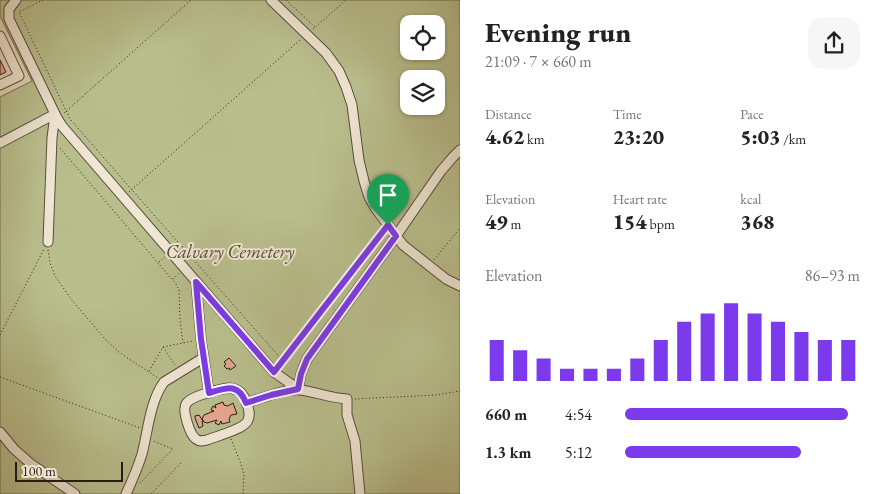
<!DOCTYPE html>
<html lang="en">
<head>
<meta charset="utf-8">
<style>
  body { margin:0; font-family:"EB Garamond",serif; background:#f6f6f6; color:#222; height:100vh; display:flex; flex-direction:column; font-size:19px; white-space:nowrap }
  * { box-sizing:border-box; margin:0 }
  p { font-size:16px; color:#767676 }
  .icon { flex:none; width:28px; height:28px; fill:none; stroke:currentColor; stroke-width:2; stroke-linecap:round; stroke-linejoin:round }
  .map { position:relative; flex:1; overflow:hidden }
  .sheet { display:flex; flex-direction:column; background:#fff; width:425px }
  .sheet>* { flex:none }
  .buttons { position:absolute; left:400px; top:15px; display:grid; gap:10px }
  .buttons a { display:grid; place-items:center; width:45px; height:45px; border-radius:10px; background:#fff; box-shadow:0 1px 4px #0004; font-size:25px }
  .scale { position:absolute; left:15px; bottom:12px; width:108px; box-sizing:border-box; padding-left:5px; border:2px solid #291d12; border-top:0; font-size:14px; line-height:18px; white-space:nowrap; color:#291d12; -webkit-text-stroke:4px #efe6d3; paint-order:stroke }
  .pin { position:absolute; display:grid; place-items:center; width:42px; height:42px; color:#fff; margin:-51px -21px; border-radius:50% 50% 50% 0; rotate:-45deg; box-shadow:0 0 5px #0007 }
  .pin .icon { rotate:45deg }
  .round { display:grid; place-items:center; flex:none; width:52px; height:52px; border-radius:15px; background:#f6f6f6 }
  .overview { display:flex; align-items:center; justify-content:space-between; height:85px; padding:0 25px }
  h1 { font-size:28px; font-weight:800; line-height:38px }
  .stats { display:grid; grid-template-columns:repeat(3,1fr); gap:8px; height:85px; padding:5px 25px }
  .stats div { display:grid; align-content:center }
  .stats b { font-size:21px; font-weight:800 }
  .stats small { font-size:14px; font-weight:400 }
  .stats p { font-size:14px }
  .chart { height:140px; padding:10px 25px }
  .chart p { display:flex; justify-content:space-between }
  .chart svg { width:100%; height:90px; margin-top:5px; stroke:#7c3aed; stroke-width:6 }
  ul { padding:0 25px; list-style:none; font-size:16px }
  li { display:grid; grid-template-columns:80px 60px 1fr; align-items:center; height:38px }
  li i { height:12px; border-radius:6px; background:#7c3aed }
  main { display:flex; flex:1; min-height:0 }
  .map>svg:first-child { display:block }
  .green { fill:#b9be8d; stroke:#716e50; fill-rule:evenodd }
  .building { fill:#e5a590; stroke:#291d12 }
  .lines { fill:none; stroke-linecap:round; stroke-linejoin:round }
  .minor-casing { stroke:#584c3c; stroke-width:11 }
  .path { stroke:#291d12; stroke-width:1; stroke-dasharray:1 2.5; stroke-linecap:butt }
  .minor { stroke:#efe6d3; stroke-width:9 }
  .route-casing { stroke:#fff; stroke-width:10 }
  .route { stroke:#7c3aed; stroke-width:6 }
  .labels { text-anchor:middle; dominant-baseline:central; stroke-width:4; stroke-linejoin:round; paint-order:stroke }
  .park-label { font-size:19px; font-style:italic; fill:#544d37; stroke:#efe6d3 }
</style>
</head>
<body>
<main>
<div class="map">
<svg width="460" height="494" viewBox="0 0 460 494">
  <rect width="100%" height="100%" fill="#e6d8bc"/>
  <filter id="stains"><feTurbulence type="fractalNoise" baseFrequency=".004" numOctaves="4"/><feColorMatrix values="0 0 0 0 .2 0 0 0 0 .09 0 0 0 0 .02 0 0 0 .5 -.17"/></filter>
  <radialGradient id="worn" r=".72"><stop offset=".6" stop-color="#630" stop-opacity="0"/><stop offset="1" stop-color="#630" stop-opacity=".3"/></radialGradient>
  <!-- green -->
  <path class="green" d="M0 0H460V494H0V97L32 81 0 16ZM409 24H436V51H409ZM409 79H436V106H409Z"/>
  <!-- building -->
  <path class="building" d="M0 60 6 72 0 75Z
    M229 358 236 366 230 370 229 368 227 369 224 366 226 364 224 362Z
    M223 402 224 405 228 406 233 403 237 414 231 415 229 419 230 422 222 424 221 421 219 425 215 423 217 420 207 423 204 422 202 419 204 415 214 411 211 410 213 406 216 408 215 405Z
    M199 415 203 421H202L203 426 199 428 195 418V416Z"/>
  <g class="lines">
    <defs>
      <path id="minor" d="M16 0 9 9V19L57 118 62 126 274 372 298 389
        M271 0 326 53 339 71 346 87 352 105 359 160 364 181 369 197 376 209 403 245 446 279 460 286
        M0 36 19 76 0 85
        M0 143 55 114
        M48 242 52 138 55 114
        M196 282 201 339 209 393
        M229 388C238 389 242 392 246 401 248 407 251 413 248 420 245 429 217 436 207 440 203 441 200 442 196 439 190 435 182 411 186 404 190 396 220 389 229 388Z
        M298 389 301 374 307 359 396 236 441 171 453 157 460 150
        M246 403C260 399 287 388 300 390 316 392 331 398 347 399V415L355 441 360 494
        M0 432 14 449 31 464 75 494
        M126 494C132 481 138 467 142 454 148 431 150 401 164 382L203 358"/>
    </defs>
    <!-- minor casing -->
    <use href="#minor" class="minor-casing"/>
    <!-- path -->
    <path class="path" d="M43 0 19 12 70 119 132 190 283 361
      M286 0 315 27
      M313 29 346 0
      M64 113 191 0
      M60 148 176 284 179 290 180 320 183 343
      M129 192 300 40
      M48 250 50 263 55 276 71 299 105 339 120 353 158 378
      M434 260 460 228
      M159 262 165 257
      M173 279 179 273
      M0 335 44 249
      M163 347 175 365
      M279 366 383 231
      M149 371 163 347 193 341
      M0 377 140 428
      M355 399 436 395 460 391
      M231 439 241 464 244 475 243 494
      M140 483 173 449 153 441
      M151 494 181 463"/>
    <!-- minor -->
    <use href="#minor" class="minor"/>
  </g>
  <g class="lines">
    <defs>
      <path id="route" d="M388 225 396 236 307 359 301 374 298 389 271 395 246 403C238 382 226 388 209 393L201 339 196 282 274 372Z"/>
    </defs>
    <!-- route casing -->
    <use href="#route" class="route-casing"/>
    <!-- route -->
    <use href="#route" class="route"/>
  </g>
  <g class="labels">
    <!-- park labels -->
    <g class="park-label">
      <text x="230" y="251">Calvary Cemetery</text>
    </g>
  </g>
  <rect width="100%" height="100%" filter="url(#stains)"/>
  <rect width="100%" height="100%" fill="url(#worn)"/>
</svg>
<div class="buttons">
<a><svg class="icon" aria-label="locate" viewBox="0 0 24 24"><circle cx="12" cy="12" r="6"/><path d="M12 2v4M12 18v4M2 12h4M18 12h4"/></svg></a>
<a><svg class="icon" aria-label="layers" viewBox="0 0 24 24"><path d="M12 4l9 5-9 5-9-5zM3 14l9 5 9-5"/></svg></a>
</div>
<div class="scale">100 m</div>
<div class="pin" style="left:388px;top:225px;background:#1e9e55"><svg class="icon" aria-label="arrive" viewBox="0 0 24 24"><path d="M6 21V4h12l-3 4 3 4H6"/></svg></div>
</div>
<section class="sheet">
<div class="overview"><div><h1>Evening run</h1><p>21:09 · 7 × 660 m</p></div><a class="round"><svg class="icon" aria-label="share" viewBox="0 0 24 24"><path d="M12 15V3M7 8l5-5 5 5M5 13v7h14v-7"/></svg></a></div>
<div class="stats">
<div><p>Distance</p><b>4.62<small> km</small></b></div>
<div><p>Time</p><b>23:20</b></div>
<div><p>Pace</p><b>5:03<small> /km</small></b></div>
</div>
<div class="stats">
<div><p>Elevation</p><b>49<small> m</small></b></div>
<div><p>Heart rate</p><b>154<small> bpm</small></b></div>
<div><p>kcal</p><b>368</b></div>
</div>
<div class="chart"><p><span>Elevation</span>86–93 m</p>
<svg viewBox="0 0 160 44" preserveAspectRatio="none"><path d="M5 44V24M15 44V29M25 44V33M35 44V38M45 44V38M55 44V38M65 44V33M75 44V24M85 44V15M95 44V11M105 44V6M115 44V11M125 44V15M135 44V20M145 44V24M155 44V24"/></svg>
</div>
<ul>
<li><b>660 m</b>4:54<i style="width:95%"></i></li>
<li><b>1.3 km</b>5:12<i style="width:75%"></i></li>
</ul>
</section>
</main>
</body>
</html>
